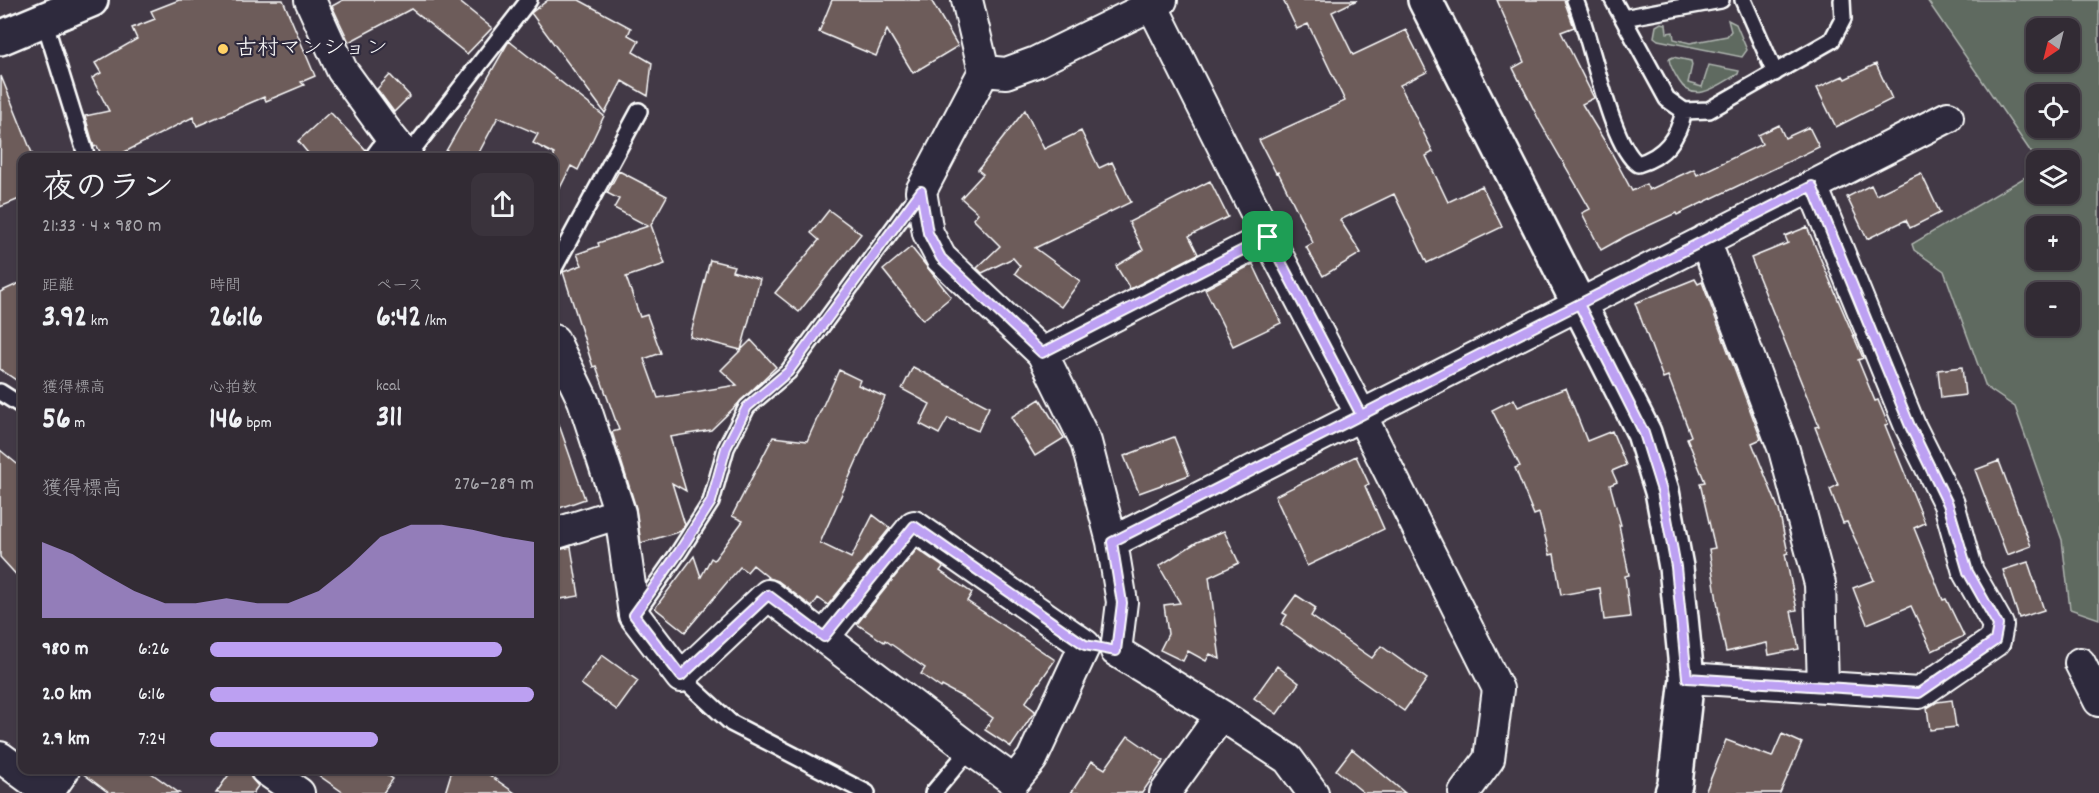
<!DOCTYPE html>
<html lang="ja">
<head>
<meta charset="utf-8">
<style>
  body { margin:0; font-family:Dekko,"Klee One",sans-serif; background:#3a333c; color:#f1f3f6; height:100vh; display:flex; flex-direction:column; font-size:22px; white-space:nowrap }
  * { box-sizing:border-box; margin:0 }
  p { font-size:20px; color:#a8a7ac }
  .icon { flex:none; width:33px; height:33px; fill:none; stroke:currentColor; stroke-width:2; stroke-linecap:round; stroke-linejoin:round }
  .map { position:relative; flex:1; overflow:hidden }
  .sheet { position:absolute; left:18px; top:153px; width:540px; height:621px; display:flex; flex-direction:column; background:#322b34; border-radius:12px; box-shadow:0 2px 4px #0004,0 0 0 2px #4d474f }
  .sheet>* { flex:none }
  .needle { width:39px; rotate:215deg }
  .controls { position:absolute; left:2026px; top:18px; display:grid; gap:12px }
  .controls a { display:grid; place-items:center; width:54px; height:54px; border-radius:12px; background:#322b34; box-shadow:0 2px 4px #0004,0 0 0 2px #4d474f; font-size:30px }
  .pin { position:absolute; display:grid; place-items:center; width:51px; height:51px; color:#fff; margin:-26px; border-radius:12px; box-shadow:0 3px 9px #0006 }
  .round { display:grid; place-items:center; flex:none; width:63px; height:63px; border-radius:12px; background:#3a333c }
  .summary { display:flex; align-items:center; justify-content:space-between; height:102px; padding:0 24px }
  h1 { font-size:33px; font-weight:700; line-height:45px }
  .metrics { display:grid; grid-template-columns:repeat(3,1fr); gap:9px; height:102px; padding:6px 24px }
  .metrics div { display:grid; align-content:center }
  .metrics b { font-size:30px; font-weight:700 }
  .metrics small { font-size:16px; font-weight:400 }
  .metrics p { font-size:16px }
  .chart { height:168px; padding:12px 24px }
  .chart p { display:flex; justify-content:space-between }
  .chart svg { width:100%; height:108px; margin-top:6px; fill:#bca0f2; opacity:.7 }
  ul { padding:0 24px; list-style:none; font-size:20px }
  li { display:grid; grid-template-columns:96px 72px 1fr; align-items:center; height:45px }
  li i { height:15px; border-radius:8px; background:#bca0f2 }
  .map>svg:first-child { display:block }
  .green { fill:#5f6b60; stroke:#afb5b0; stroke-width:1.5; fill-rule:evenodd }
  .building { fill:#6d5b5a; stroke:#fff; stroke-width:1.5 }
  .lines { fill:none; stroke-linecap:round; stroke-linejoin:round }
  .service-casing { stroke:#fff; stroke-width:20 }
  .minor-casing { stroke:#fff; stroke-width:34 }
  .tertiary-casing { stroke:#fff; stroke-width:38 }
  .service { stroke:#2f2a3d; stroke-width:15 }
  .minor { stroke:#2f2a3d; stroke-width:30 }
  .tertiary { stroke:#2f2a3d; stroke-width:33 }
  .route-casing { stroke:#fff; stroke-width:12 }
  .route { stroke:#bca0f2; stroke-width:8 }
  .poi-dot { fill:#ffd166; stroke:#2f2a3d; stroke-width:2 }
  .labels { text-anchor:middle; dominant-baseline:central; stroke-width:4.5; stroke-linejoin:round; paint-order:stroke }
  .poi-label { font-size:22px; fill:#fff; stroke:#2f2a3d; text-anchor:start }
</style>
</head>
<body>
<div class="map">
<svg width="2099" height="793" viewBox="0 0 2099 793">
  <rect width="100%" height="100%" fill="#423946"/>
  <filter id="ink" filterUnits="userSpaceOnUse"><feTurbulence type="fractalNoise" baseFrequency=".0167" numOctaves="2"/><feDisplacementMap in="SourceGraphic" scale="12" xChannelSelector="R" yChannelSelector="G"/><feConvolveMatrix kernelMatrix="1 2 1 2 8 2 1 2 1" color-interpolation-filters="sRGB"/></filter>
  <g filter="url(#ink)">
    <!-- green -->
    <path class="green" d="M1927 0H2099V619L2070 609 2062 540 2015 407 1986 387 1944 271 1914 250 1912 244 2037 170V194H2070V160L2037 161ZM2037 28H2070V62H2037ZM2037 94H2070V128H2037ZM2037 226H2070V260H2037ZM2037 292H2070V326H2037Z
      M1728 20 1736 24 1747 50 1742 57 1658 40 1654 37 1656 26 1661 23 1666 24 1667 33 1673 32 1674 39 1690 43 1727 36 1731 31Z
      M1673 57 1691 61 1692 65 1688 83 1702 87 1709 65 1739 71 1738 74C1720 84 1694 106 1679 81 1675 74 1670 67 1669 59Z"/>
    <!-- building -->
    <path class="building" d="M179 0H283L315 76 301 82 304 85 266 101 264 97 197 126 193 117 113 158H103L97 146 94 147 85 116 109 111 92 78 101 73 95 63 137 39 132 28 155 19 151 11Z
      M343 0H457L492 28 467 54 411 9 349 42 332 6Z
      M548 0H579L631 28 628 35 639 41 633 52 652 63 648 96 622 81 605 113 531 13Z
      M832 0H931L958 46 913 73 887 30 876 56 819 32Z
      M1283 0H1357L1332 12 1353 55 1406 30 1427 72 1400 85 1433 152 1426 156 1448 202 1482 186 1502 227 1427 263 1394 194 1340 220 1361 253 1323 276 1306 247 1313 243 1278 172 1276 173 1259 140 1345 101 1308 24 1297 29Z
      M1497 0H1564L1574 27 1561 32 1594 98 1582 104 1610 150 1632 191 1646 184 1649 190 1694 169 1697 175 1762 144 1758 135 1779 125 1785 138 1809 127 1819 147 1677 215 1676 213 1626 236 1601 250 1582 213 1590 209 1541 124 1513 68 1524 62Z
      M509 41 604 116 578 170 571 166 554 200V154L533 143 538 134 498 117 476 158H442Z
      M1876 64 1892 99 1836 127 1817 88 1843 76 1845 79Z
      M390 75 410 96 394 112 377 89Z
      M1 76 34 158H22V198L0 207Z
      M1025 110 1044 149 1081 131 1099 168 1112 162 1131 202 1035 248 1080 281 1061 307 1015 273 1020 266 1013 258 982 273 977 268 1000 246 973 219 978 213 961 198 983 174 978 170Z
      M330 112 366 150 362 158H312L298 141Z
      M619 171 667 196 651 225 665 264 626 277 640 317 647 315 661 353 644 359 658 398 737 385 721 370 751 340 776 367 711 430 670 437 686 491 672 483 685 525 681 531 641 543 636 508 612 432 619 430 596 366 593 367 563 272 582 265 577 254 599 246 598 243 648 226 614 208 619 199 607 193Z
      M1921 173 1940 213 1910 228 1906 220 1867 239 1847 197 1871 185 1876 195Z
      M1210 181 1228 217 1189 236 1198 254 1130 289 1116 266 1143 250 1129 222Z
      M829 210 861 234 799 312 775 293 819 240 811 233Z
      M1807 227 1863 358 1858 360 1875 401 1878 400 1888 424 1885 425 1925 523 1914 528 1943 600 1946 599 1964 636 1932 651 1911 606 1867 624 1853 588 1874 580 1847 522 1843 523 1830 489 1838 485 1815 427 1819 426 1751 258 1788 243 1785 236Z
      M911 247 951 297 923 320 883 270Z
      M710 260 734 266 732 271 760 279 741 350 690 337Z
      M1253 264 1281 323 1233 346 1205 289Z
      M1695 279 1698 284 1702 282 1761 439 1752 443 1779 510 1788 553 1785 554 1797 610 1791 611 1799 649 1769 655 1767 643 1726 652 1718 614H1719L1709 549 1715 548 1700 483 1705 482 1687 438 1691 436 1668 376 1663 378 1635 303Z
      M22 282V384L0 369V292Z
      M913 367 989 407 978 431 948 418 939 434 920 424 930 404 902 389Z
      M1962 367 1965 395 1941 398 1938 370Z
      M839 370 860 380 858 385 885 397 820 543 851 558 873 515 890 528 828 605 818 598 812 607 778 581 769 578 753 565 747 572 740 567 685 632 655 608 694 556 701 577 711 558 714 560 743 521 732 516 773 437 807 441Z
      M1566 388 1587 441 1612 431 1626 465 1612 471 1617 482 1610 485 1621 525H1619L1629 575 1625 576 1630 617 1604 620 1600 588 1561 595 1554 554 1550 555 1539 513 1534 515 1515 468 1520 466 1492 410 1514 399 1518 407Z
      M1040 399 1064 438 1035 456 1011 417Z
      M554 419H557L585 499 554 510Z
      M1174 437 1189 475 1139 493 1124 456Z
      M0 450 22 468V581L0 557Z
      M1356 456 1369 484 1365 486 1384 529 1307 566 1275 496Z
      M1999 461 2031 546 2007 555 1975 470Z
      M1224 531 1239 563 1209 577 1220 659 1210 654 1206 661 1188 651 1183 661 1160 650 1168 634 1164 605 1180 603 1159 566 1197 542Z
      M571 547 579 596 554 600V551Z
      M917 549 943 567 940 571 972 593 967 601 1055 660 1025 703 1035 711 1011 747 985 730 993 718 966 699 942 686 941 688 921 674 925 668 885 640 884 642 857 624Z
      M2028 562 2044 610 2019 618 2003 570Z
      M1296 595 1316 608 1311 616 1372 658 1381 646 1427 679 1404 711 1281 624 1287 615 1283 613Z
      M602 655 638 681 617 710 581 684Z
      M1277 666 1299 683 1277 714 1254 698Z
      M1952 700 1956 727 1930 730 1927 708 1937 702Z
      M1782 734 1802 743 1780 793H1705L1726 740 1772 757Z
      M1128 736 1164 761 1142 793H1071L1092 761 1105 769Z
      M1352 749 1405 793H1364L1336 770Z
      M81 770H147L179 793H109L81 772Z
      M232 770H249L251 778 258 786 253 793H216Z
      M311 770H380L393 779 383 793H344Z
      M452 770H482L515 793H445Z"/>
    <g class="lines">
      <defs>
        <path id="service" d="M1575 0C1591 36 1610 145 1638 164 1665 156 1678 138 1684 111L1709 110 1832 40 1843 19 1842 0
          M1613 0 1667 99 1684 111
          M1743 0 1775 73
          M1623 18 1721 0
          M44 20 87 158
          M407 157 529 0
          M372 158 389 135
          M554 268 639 111
          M0 392 22 406
          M636 613 679 552 711 502 726 448 747 407 788 372 920 192
          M681 677 731 723 867 793
          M933 793 970 749"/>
        <path id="minor" d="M310 0 342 70 389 135 408 158
          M967 0 984 71 921 191 928 233 941 258 1042 353 1086 442 1112 542 1122 602 1116 651 1221 715 1288 759 1313 793
          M1162 0 1152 5 1268 237 1361 415 1498 689 1489 759 1464 793
          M984 71 1006 73 1036 62 1152 5
          M1705 240 1784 450 1820 584 1823 686
          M554 340 583 400 620 513 554 534
          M1042 353 1268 237
          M620 513 634 615 681 677 768 595 970 749 1014 781 1032 759 1085 645 914 526 824 637
          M1112 542 1948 117
          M2080 663 2099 701
          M1687 678 1919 693 1995 641 1998 625 1968 572 1949 504 1910 426 1812 186
          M0 757 49 793
          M266 770 299 793
          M48 793 64 770
          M1165 793 1221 715"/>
        <path id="tertiary" d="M1425 0 1644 433 1662 491 1676 567 1687 678 1675 784 1672 793
          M0 38 91 0"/>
      </defs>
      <!-- service casing -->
      <use href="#service" class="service-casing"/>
      <!-- minor casing -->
      <use href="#minor" class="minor-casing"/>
      <!-- tertiary casing -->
      <use href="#tertiary" class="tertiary-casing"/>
      <!-- service -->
      <use href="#service" class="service"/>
      <!-- minor -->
      <use href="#minor" class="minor"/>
      <!-- tertiary -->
      <use href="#tertiary" class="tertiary"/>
    </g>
  </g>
  <g class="lines" filter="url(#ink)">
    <defs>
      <path id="route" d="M1268 237 1042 353 941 258 928 233 921 191 788 372 747 407 726 448 711 502 679 552 634 615 681 676 768 595 824 637 914 526 1085 645 1116 651 1122 603 1112 542C1268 462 1424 383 1579 304L1644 433 1662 491 1676 567 1687 678 1919 693 1995 641 1998 625 1968 572 1948 504 1910 426 1812 186C1662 262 1511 338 1361 415L1268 237"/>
    </defs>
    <!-- route casing -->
    <use href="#route" class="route-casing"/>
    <!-- route -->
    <use href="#route" class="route"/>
  </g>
  <!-- markers -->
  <circle class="poi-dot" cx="223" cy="49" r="6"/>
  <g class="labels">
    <!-- poi labels -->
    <g class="poi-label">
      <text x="235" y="49">古村マンション</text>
    </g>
  </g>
</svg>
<div class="controls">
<a><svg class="needle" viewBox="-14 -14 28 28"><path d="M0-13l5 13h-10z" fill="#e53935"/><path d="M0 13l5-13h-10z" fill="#a8a7ac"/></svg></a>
<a><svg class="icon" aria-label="locate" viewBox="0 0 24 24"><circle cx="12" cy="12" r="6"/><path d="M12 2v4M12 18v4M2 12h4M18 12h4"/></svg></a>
<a><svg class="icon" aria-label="layers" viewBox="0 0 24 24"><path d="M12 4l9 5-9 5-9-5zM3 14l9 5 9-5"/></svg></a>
<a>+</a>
<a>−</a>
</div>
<div class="pin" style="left:1268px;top:237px;background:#1e9e55"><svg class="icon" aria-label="arrive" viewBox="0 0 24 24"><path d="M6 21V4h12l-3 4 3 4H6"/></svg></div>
<section class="sheet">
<div class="summary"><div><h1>夜のラン</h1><p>21:33 · 4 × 980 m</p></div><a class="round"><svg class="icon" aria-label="share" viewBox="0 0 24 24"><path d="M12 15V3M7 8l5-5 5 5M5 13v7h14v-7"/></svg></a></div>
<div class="metrics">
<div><p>距離</p><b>3.92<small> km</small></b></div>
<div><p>時間</p><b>26:16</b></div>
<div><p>ペース</p><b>6:42<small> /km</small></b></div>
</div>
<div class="metrics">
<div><p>獲得標高</p><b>56<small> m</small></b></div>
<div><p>心拍数</p><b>146<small> bpm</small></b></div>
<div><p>kcal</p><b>311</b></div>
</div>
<div class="chart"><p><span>獲得標高</span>276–289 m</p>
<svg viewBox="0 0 160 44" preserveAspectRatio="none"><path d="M0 44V13L10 18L20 26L30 33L40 38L50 38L60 36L70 38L80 38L90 33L100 23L110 11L120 6L130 6L140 8L150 11L160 13V44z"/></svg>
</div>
<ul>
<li><b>980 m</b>6:26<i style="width:90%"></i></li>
<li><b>2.0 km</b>6:16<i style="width:100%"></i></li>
<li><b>2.9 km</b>7:24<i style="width:52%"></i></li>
</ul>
</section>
</div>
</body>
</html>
